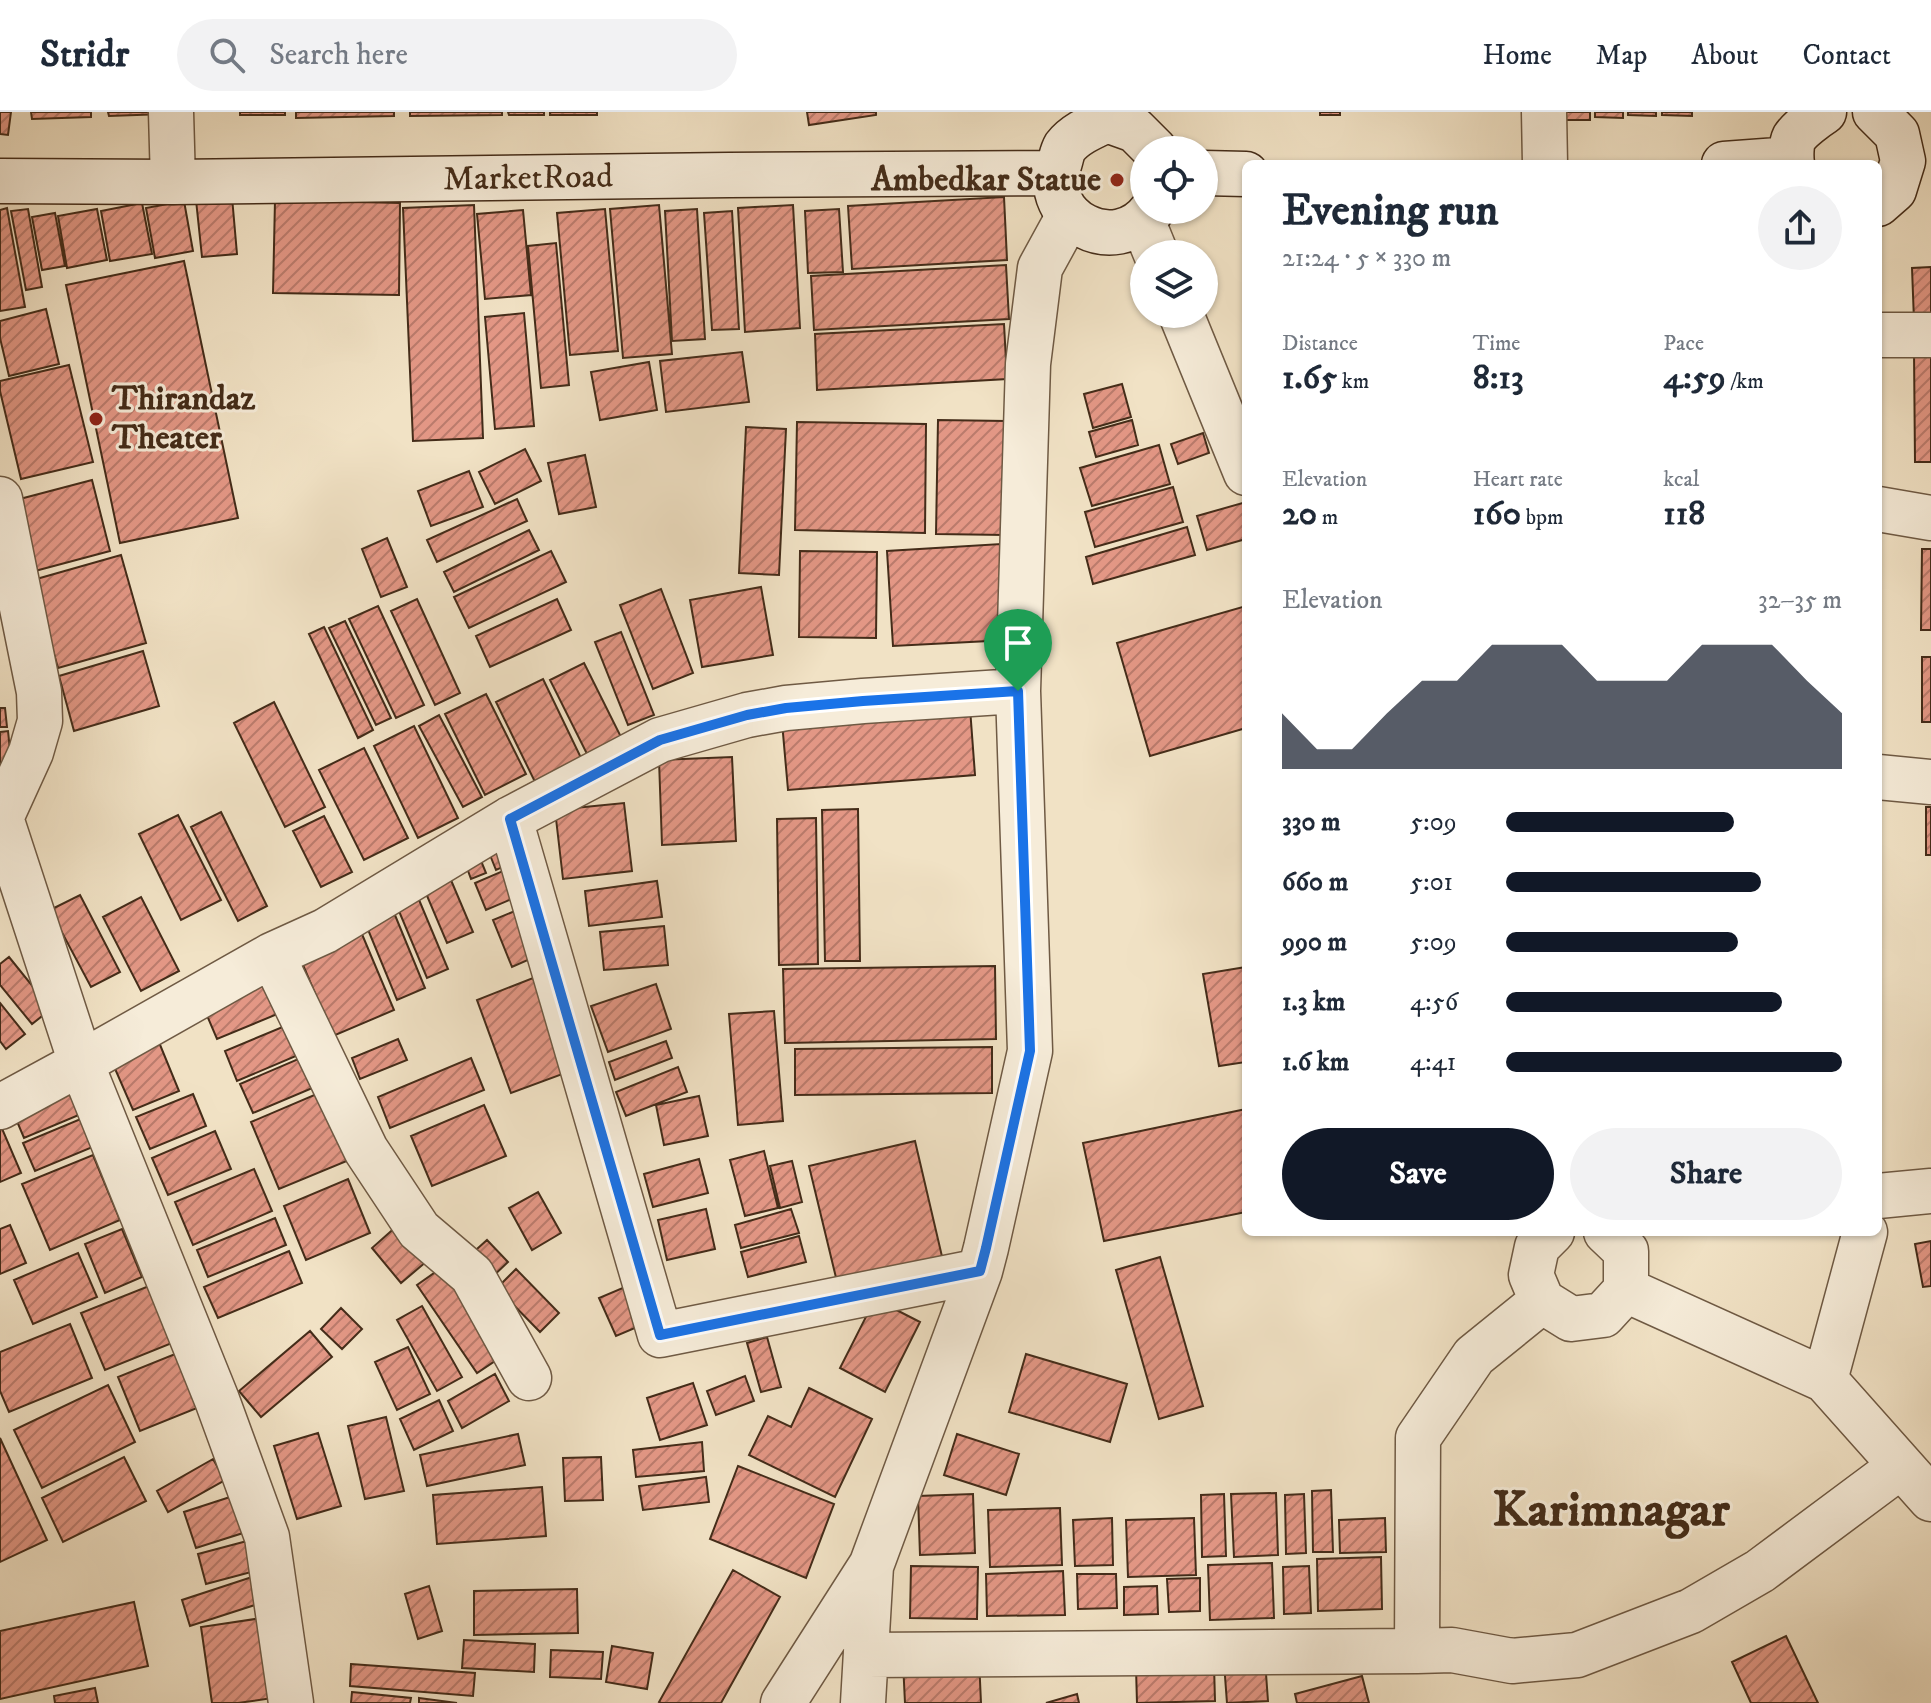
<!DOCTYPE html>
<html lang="en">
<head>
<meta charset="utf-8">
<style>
  body { margin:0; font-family:"IM FELL DW Pica",serif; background:#f2f2f3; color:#1f2937; height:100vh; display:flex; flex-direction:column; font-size:30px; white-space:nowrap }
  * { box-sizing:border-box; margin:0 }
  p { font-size:26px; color:#747a83 }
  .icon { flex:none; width:44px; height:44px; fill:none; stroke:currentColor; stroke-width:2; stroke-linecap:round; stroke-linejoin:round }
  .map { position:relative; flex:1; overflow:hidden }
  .drawer { position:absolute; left:1242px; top:48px; width:640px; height:1076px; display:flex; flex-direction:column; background:#fff; border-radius:12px; box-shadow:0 2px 6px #0004 }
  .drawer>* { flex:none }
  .tools { position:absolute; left:1130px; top:24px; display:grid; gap:16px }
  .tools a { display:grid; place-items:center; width:88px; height:88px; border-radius:50%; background:#fff; box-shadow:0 2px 6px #0004; font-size:40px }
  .pin { position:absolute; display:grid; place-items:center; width:68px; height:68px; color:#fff; margin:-82px -34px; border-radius:50% 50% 50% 0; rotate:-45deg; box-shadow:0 0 8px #0007 }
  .pin .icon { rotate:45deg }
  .round { display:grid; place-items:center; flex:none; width:84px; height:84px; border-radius:42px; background:#f2f2f3 }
  .overview { display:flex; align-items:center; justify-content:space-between; height:136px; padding:0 40px }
  h1 { font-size:44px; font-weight:700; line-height:60px }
  .figures { display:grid; grid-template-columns:repeat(3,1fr); gap:12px; height:136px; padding:8px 40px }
  .figures div { display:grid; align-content:center }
  .figures b { font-size:34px; font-weight:700 }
  .figures small { font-size:22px; font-weight:400 }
  .figures p { font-size:22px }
  .chart { height:224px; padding:16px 40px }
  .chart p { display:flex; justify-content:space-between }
  .chart svg { width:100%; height:144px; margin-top:8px; fill:#111827; opacity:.7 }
  .button { display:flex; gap:16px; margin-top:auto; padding:16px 40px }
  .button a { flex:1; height:92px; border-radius:48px; background:#111827; color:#fff; font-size:32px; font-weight:700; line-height:92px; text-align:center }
  .button a+a { background:#f2f2f3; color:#1f2937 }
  ul { padding:0 40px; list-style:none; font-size:26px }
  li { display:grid; grid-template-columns:128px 96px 1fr; align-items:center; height:60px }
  li i { height:20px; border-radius:10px; background:#111827 }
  header { display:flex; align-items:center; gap:48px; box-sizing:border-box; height:112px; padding:0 40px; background:#fff; border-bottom:2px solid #e0e1e3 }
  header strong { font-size:38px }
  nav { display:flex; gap:44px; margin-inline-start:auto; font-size:28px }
  .search { width:560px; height:72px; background:#f2f2f3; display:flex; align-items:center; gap:20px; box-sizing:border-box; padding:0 28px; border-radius:44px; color:#747a83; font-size:30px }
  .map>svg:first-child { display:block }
  .building { fill:url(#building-hatch); stroke:#442c19; stroke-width:2 }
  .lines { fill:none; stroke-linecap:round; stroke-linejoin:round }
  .street-casing { stroke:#6f5a44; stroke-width:47 }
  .secondary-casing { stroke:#442c19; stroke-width:47 }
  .street { stroke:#f6ecd9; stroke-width:44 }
  .secondary { stroke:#f6ecd9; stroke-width:44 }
  .route-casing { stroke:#fff; stroke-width:16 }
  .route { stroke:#1a73e8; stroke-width:10 }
  .poi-dot { fill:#8f2418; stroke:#f6ecd9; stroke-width:3 }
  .labels { text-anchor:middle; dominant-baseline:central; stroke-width:6; stroke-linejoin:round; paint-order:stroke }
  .street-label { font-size:34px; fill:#442c19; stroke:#f6ecd9 }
  .poi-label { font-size:34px; font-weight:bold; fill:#442c19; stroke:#f6ecd9; text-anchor:end }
  .town-label { font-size:50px; font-weight:bold; fill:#442c19; stroke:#f6ecd9 }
</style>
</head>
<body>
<header>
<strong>Stridr</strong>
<div class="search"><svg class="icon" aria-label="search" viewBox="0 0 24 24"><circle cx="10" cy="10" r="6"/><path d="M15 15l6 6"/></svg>Search here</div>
<nav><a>Home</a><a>Map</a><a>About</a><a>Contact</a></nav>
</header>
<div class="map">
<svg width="1931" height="1591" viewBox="0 0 1931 1591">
  <defs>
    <pattern id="building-hatch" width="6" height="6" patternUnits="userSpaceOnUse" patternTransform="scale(2)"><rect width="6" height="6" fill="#e39785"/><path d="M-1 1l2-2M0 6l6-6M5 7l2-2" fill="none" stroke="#ba7b6c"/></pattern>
  </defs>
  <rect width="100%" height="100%" fill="#f1e2c5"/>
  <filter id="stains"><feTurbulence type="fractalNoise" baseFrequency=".0025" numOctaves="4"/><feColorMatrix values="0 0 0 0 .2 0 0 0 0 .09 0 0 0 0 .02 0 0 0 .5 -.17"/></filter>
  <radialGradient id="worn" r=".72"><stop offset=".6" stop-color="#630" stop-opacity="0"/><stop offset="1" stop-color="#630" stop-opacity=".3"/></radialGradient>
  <!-- building -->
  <path class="building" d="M0 0H11L8 23 0 22Z
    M31 0H91V5L32 7Z
    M108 0H164V2L109 4Z
    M240 0H285V3H240Z
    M296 0H394V4L296 6Z
    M410 0H502V3L410 4Z
    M508 0H544V3H509Z
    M550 0H597V3H550Z
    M807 0H876V3L809 13Z
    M1320 0H1340V3H1320Z
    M1549 0H1590V8H1549Z
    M1595 0H1623V6L1595 5Z
    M1628 0H1656V4L1628 3Z
    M1662 0H1692V4L1662 3Z
    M232 85 237 142 202 145 196 88Z
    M1004 85 1007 148 852 157 848 94Z
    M275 88 400 91 399 183 273 181Z
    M184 89 193 139 155 146 146 96Z
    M142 91 152 142 110 149 101 99Z
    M474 93 483 326 413 329 403 96Z
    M659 93 672 242 623 246 610 97Z
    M793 93 800 216 745 220 738 96Z
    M7 96 25 195 0 199V98Z
    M28 97 42 175 26 178 11 99Z
    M97 97 107 148 67 156 58 104Z
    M605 97 618 239 570 243 557 101Z
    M697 97 705 227 672 229 665 99Z
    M839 97 843 160 808 161 805 99Z
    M523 98 531 183 485 187 477 102Z
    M732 99 739 217 712 218 704 101Z
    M55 101 65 154 42 158 32 105Z
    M556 131 569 273 541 276 528 134Z
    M184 149 238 406 120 431 66 173Z
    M1006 153 1009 207 814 218 811 164Z
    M1931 155V208L1914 209 1912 156Z
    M46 197 59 252 9 264 0 226V209Z
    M524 201 534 314 495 317 485 205Z
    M1004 212 1007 267 817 278 815 222Z
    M742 240 749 290 666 300 660 249Z
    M1914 240H1931V350H1915Z
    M649 250 657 298 600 308 591 260Z
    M69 253 93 350 21 367 0 279V269Z
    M1122 272 1131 305 1093 316 1084 282Z
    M938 308 1006 309 1005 423 936 422Z
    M1132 308 1138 333 1096 345 1089 320Z
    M797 310 926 312 925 421 795 418Z
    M746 315 786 317 779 463 739 461Z
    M1203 321 1209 341 1178 352 1171 332Z
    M1159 333 1170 372 1092 394 1080 356Z
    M525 337 541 369 495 392 479 360Z
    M585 343 596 395 559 402 548 351Z
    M469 359 483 395 431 414 418 379Z
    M92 368 110 439 35 459 16 388Z
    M1173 375 1183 410 1095 435 1085 400Z
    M517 387 527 409 437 450 427 428Z
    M1246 390V427L1207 438 1197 404Z
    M1187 415 1195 443 1093 472 1086 445Z
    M529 418 539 438 454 480 444 460Z
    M387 426 407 475 381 485 362 437Z
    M1001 432 1008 528 893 534 887 439Z
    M1922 437H1931V518H1921Z
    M551 439 566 470 469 516 454 485Z
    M800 439 877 440 876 526 799 525Z
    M121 443 146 531 58 556 33 468Z
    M761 475 773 543 702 555 690 488Z
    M661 477 693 561 653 577 620 493Z
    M417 487 460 581 435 593 391 499Z
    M557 487 571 518 490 555 476 524Z
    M378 494 424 593 396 606 349 507Z
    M1246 494V616L1150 644 1117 531Z
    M345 509 391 606 376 613 329 516Z
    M324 515 373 618 358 626 309 522Z
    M621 520 654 603 628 613 595 530Z
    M143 539 159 594 74 619 59 564Z
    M1922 545H1931V610H1922Z
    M584 551 622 627 588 644 550 568Z
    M543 567 583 650 536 672 496 590Z
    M486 582 526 662 485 683 445 602Z
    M274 590 325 695 285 715 234 611Z
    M0 596H5L7 615H0Z
    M970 596 975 663 788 678 782 610Z
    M439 603 482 685 463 695 419 614Z
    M414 614 458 706 418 726 374 634Z
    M8 619 12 657 0 658V620Z
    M364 636 408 726 364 748 319 658Z
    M732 645 736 729 662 733 659 648Z
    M624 691 632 759 563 767 555 698Z
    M1926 695H1931V743H1926Z
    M858 697 860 849H825L822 698Z
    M221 700 267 794 238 809 191 715Z
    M178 703 221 788 181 808 139 722Z
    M324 704 352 760 321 775 293 719Z
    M816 706 818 852 779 853 777 707Z
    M486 733 514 750 496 758Z
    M477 739 486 761 471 767 463 745Z
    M517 753 528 780 486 798 475 771Z
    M448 761 473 820 447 831 422 772Z
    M657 769 662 805 589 814 585 779Z
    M80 783 120 860 91 875 50 798Z
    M417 783 448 857 427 866 396 792Z
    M141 785 179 859 141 879 103 805Z
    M390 791 425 876 397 888 362 803Z
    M527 794 546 840 512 855 493 808Z
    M356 808 394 898 333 924 295 834Z
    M664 814 668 853 604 858 600 820Z
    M9 845 51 897 32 912 0 873V852Z
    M995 854 996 927 785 931 783 857Z
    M1246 855V950L1219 954 1203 862Z
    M270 857 287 898 217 927 200 887Z
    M533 866 568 960 511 981 477 888Z
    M656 872 671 917 608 940 591 894Z
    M0 891 25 922 6 937 0 929Z
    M774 899 783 1009 738 1013 729 902Z
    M297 909 310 938 237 969 225 939Z
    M156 923 179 979 133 998 109 943Z
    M398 927 407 948 360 967 352 946Z
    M666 929 672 946 615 968 609 950Z
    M992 935V981L795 983V937Z
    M310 942 322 972 253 1001 240 972Z
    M471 946 484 978 390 1016 378 985Z
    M678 955 687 980 626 1004 616 980Z
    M70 961 86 1000 24 1026 8 988Z
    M326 978 354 1046 279 1077 251 1010Z
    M193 982 206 1014 150 1037 136 1005Z
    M699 984 708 1024 664 1033 656 993Z
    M484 993 506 1044 432 1074 411 1024Z
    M1246 997V1100L1104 1129 1083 1031Z
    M83 1006 95 1034 35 1059 23 1031Z
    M0 1012 21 1061 0 1070Z
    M215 1019 231 1057 168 1083 152 1046Z
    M915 1029 944 1153 839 1178 809 1054Z
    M764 1039 778 1096 745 1104 730 1048Z
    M93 1043 120 1108 50 1138 22 1072Z
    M699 1047 708 1081 653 1095 644 1062Z
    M792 1049 802 1090 780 1096 770 1054Z
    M254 1057 272 1099 193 1133 175 1090Z
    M348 1067 370 1121 306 1148 284 1094Z
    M538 1080 561 1121 532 1138 509 1096Z
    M416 1097 446 1133 401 1171 372 1136Z
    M706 1097 715 1137 667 1148 658 1108Z
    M791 1097 799 1121 741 1136 735 1113Z
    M275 1106 286 1133 208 1165 197 1138Z
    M10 1113 26 1151 0 1162V1117Z
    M122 1117 142 1165 105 1181 85 1132Z
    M799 1124 806 1150 748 1165 741 1140Z
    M487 1128 508 1150 489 1168 468 1145Z
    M1931 1129V1174L1923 1175 1915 1132Z
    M289 1139 302 1171 218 1206 204 1175Z
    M78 1141 97 1185 33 1212 14 1168Z
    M461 1142 522 1231 477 1261 417 1173Z
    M1160 1145 1203 1294 1159 1307 1116 1158Z
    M516 1157 559 1201 540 1220 497 1176Z
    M154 1172 177 1229 105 1258 81 1201Z
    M625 1175 642 1213 616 1224 599 1186Z
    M875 1187 920 1210 885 1280 840 1256Z
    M422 1194 462 1265 437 1279 397 1208Z
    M341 1196 362 1217 342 1237 321 1217Z
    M70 1212 92 1266 9 1300 0 1279V1240Z
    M310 1219 332 1245 261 1305 239 1279Z
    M767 1225 781 1275 761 1280 747 1231Z
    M408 1235 430 1282 397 1298 375 1250Z
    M180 1240 202 1294 140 1319 118 1265Z
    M1026 1242 1127 1272 1110 1330 1009 1300Z
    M495 1262 509 1289 462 1316 448 1289Z
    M745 1264 754 1289 716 1303 707 1279Z
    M693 1271 707 1313 660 1328 647 1286Z
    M108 1273 135 1330 42 1376 14 1318Z
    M809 1276 872 1307 835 1385 749 1343 768 1304 791 1315Z
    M439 1288 453 1319 414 1338 400 1307Z
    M386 1305 404 1379 365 1387 348 1314Z
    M318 1321 341 1394 297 1407 274 1334Z
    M518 1322 525 1353 427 1374 420 1343Z
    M957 1322 1019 1342 1006 1383 944 1363Z
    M0 1326 47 1428 0 1450Z
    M702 1330 704 1359 636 1365 633 1338Z
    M124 1345 146 1389 63 1430 42 1386Z
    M601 1345 603 1388 565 1389 563 1346Z
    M213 1347 225 1368 168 1400 157 1379Z
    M738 1354 834 1392 806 1466 710 1427Z
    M706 1365 709 1390 643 1398 639 1374Z
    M542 1375 546 1424 437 1432 433 1383Z
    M1331 1378 1333 1440H1313L1312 1379Z
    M1276 1381 1278 1443 1234 1445 1231 1382Z
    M973 1382 975 1441 920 1443 918 1384Z
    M1224 1382 1226 1444 1202 1445 1201 1383Z
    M1304 1382 1306 1441 1286 1442 1285 1383Z
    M230 1385 243 1421 196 1436 184 1400Z
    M1060 1396 1062 1453 990 1455 988 1398Z
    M1112 1406 1113 1453 1075 1454 1073 1408Z
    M1194 1406 1196 1463 1128 1465 1126 1408Z
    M1385 1406 1386 1440 1340 1441 1339 1408Z
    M247 1429 255 1459 206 1472 198 1442Z
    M1381 1445 1382 1497 1318 1499 1317 1447Z
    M1272 1451 1274 1506 1210 1508 1208 1453Z
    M911 1454 978 1455 977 1507 910 1506Z
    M1309 1454 1311 1501 1284 1502 1283 1455Z
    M733 1458 780 1485 721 1591H661L659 1590Z
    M1063 1459 1065 1503 987 1504 986 1462Z
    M1077 1462H1116L1117 1496 1078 1497Z
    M255 1464 264 1490 190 1514 182 1488Z
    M1200 1466V1499L1169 1500 1167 1467Z
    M429 1474 442 1519 418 1527 405 1482Z
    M1157 1474 1158 1502 1124 1503V1475Z
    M577 1477 578 1521 474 1523V1479Z
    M134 1490 148 1554 0 1587V1519Z
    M262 1506 273 1586 238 1591H212L201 1515Z
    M1786 1524 1818 1591H1751L1732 1550Z
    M464 1528 535 1532 534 1560 462 1556Z
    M612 1534 653 1541 647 1577 606 1570Z
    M551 1538 603 1540 601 1567 550 1565Z
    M979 1547 981 1591H905L903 1550Z
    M1265 1548 1268 1589 1227 1591 1224 1551Z
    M351 1552 475 1561 473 1584 350 1574Z
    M1214 1553 1215 1589 1137 1591 1136 1556Z
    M1362 1564 1369 1591H1297L1295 1582Z
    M95 1576 98 1591H55L54 1584Z
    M352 1580 411 1586 410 1591H351Z
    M1077 1582 1079 1591H1046Z
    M419 1586 457 1591H419Z"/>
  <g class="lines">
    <defs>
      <path id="street" d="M171 0 173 70
        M1544 0 1545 52
        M1143 110 1156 142
        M1181 202 1246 361
        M1878 223H1931
        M0 387 39 580 40 609 31 640 1 706 81 951 217 1288 267 1425 291 1591
        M1878 397 1931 406
        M1878 665 1931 670
        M510 707 660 1223 980 1159
        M272 843 366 1038 419 1118 472 1163 529 1266
        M0 995 81 951 272 843 325 819 510 707 660 628 747 603 786 596 863 589 1018 579
        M1878 1084 1931 1079
        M1552 1120 1537 1135 1531 1163 1542 1189 1571 1207 1603 1203 1626 1178V1139L1606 1120
        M1626 1178 1825 1268 1931 1387
        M1825 1268 1865 1120
        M1417 1539 1452 1538 1512 1549 1577 1543 1691 1499 1760 1459 1901 1354
        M867 1543 1417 1539 1418 1326 1474 1244 1542 1189
        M783 1591 870 1455
        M863 1591 871 1454 980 1159 986 1136 1030 939 1018 579 1028 252 1040 156 1069 103"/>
      <path id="secondary" d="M1875 0 1897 22 1903 49 1894 78 1878 92
        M1724 52 1791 47
        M1792 52C1791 45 1791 32 1794 26 1799 18 1816 5 1824 0
        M1204 61 1246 62
        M0 69 173 70 729 63 1056 61
        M1152 98C1115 148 1040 106 1059 53 1061 47 1062 40 1065 35 1075 22 1092 15 1107 8L1135 18 1155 38"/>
    </defs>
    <!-- street casing -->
    <use href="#street" class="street-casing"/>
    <!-- secondary casing -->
    <use href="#secondary" class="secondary-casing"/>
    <!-- street -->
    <use href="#street" class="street"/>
    <!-- secondary -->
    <use href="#secondary" class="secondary"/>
  </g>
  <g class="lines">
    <defs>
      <path id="route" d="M1018 579 1030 939 986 1136 980 1159 660 1223 510 707 660 628 747 603 786 596 863 589Z"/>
    </defs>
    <!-- route casing -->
    <use href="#route" class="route-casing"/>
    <!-- route -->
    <use href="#route" class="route"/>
  </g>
  <!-- markers -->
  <g class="poi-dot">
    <circle cx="1117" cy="68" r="8"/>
    <circle cx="96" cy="307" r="8"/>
  </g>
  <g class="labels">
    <!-- street labels -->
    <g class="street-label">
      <text transform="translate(528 66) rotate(-1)">MarketRoad</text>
    </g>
    <!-- poi labels -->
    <g class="poi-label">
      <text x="1101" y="68">Ambedkar Statue</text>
      <text x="112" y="287" text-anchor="start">Thirandaz<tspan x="112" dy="39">Theater</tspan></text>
    </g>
    <!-- town labels -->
    <g class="town-label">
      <text x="1611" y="1398">Karimnagar</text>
    </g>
  </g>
  <rect width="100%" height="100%" filter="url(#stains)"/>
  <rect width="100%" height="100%" fill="url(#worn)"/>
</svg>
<div class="tools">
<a><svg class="icon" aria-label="locate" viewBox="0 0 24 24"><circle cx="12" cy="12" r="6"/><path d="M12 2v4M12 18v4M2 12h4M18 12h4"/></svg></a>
<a><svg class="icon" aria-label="layers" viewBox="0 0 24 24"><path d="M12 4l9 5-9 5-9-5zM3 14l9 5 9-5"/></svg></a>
</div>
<div class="pin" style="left:1018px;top:579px;background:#1e9e55"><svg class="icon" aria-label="arrive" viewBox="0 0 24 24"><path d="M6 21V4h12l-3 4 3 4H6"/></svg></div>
<section class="drawer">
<div class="overview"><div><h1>Evening run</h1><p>21:24 · 5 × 330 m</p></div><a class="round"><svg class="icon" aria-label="share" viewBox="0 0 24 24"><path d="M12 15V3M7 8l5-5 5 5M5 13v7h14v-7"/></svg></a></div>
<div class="figures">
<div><p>Distance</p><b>1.65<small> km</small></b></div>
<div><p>Time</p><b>8:13</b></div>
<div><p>Pace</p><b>4:59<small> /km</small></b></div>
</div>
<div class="figures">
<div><p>Elevation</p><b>20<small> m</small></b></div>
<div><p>Heart rate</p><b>160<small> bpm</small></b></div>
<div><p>kcal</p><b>118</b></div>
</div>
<div class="chart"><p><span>Elevation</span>32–35 m</p>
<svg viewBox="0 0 160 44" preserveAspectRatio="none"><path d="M0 44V27L10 38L20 38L30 27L40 17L50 17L60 6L70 6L80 6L90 17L100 17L110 17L120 6L130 6L140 6L150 17L160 27V44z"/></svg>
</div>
<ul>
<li><b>330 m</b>5:09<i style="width:68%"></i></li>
<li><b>660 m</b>5:01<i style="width:76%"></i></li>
<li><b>990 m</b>5:09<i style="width:69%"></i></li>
<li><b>1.3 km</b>4:56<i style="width:82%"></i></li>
<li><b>1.6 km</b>4:41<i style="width:100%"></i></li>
</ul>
<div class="button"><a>Save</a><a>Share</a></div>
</section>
</div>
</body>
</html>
